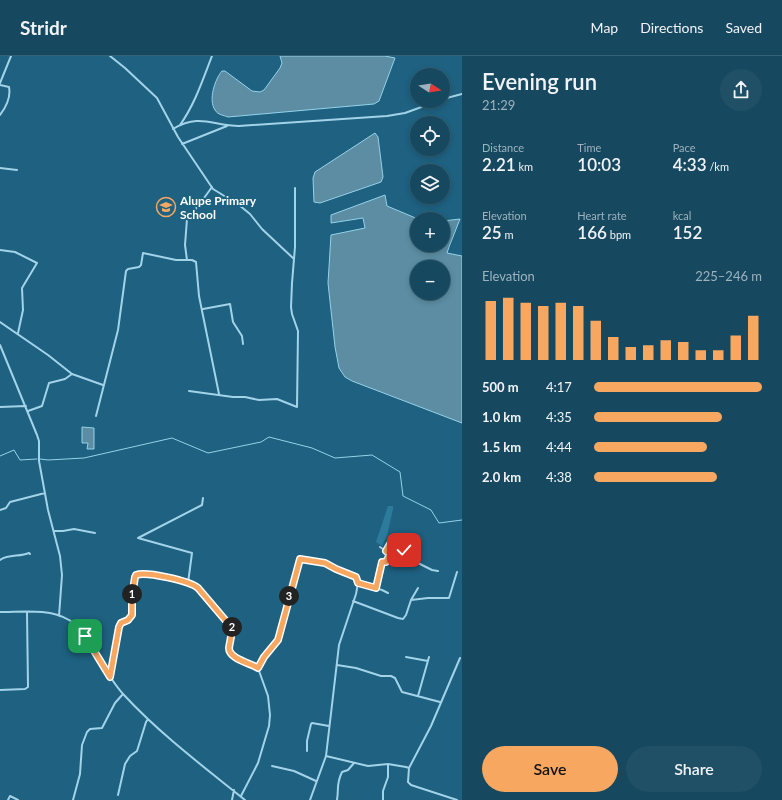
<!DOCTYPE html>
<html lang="en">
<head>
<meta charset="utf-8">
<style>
  body { margin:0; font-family:Lato,sans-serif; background:#1f5066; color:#f1f3f6; height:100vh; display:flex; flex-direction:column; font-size:15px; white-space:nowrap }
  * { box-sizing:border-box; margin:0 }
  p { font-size:13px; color:#9eb2bd }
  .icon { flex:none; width:22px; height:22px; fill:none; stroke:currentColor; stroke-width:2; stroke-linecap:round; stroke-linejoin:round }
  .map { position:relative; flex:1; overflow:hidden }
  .details { display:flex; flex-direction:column; background:#164960; width:320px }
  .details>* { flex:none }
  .needle { width:26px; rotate:102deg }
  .fabs { position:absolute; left:410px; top:12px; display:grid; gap:8px }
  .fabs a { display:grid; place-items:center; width:40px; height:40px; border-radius:50%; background:#164960; box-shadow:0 2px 6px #0003,0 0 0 1px #356175; font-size:20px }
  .pin { position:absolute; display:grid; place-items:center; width:34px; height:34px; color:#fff; margin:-17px; border-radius:8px; box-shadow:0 2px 6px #0006 }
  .km { position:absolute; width:20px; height:20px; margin:-10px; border-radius:50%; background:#222; color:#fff; font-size:11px; line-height:20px; text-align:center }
  .round { display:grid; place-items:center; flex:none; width:42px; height:42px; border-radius:21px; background:#1f5066 }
  .overview { display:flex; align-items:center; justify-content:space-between; height:68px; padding:0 20px }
  h1 { font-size:22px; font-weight:600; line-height:30px }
  .figures { display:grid; grid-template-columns:repeat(3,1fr); gap:6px; height:68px; padding:4px 20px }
  .figures div { display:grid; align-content:center }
  .figures b { font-size:17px; font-weight:600 }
  .figures small { font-size:11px; font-weight:400 }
  .figures p { font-size:11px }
  .chart { height:112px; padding:8px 20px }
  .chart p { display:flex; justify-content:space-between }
  .chart svg { width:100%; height:72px; margin-top:4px; stroke:#f8a761; stroke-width:6 }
  .button { display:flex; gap:8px; margin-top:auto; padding:8px 20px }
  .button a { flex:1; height:46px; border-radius:24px; background:#f8a761; color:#111; font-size:16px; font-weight:600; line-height:46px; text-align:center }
  .button a+a { background:#1f5066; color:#f1f3f6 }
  ul { padding:0 20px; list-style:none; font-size:13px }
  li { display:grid; grid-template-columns:64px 48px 1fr; align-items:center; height:30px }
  li i { height:10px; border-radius:5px; background:#f8a761 }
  header { display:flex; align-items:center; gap:24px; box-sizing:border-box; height:56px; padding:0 20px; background:#164960; border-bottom:1px solid #356175 }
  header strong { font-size:19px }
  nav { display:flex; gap:22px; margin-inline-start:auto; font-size:14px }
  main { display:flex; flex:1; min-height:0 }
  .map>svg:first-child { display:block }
  .green { fill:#2d7b9c }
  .water { fill:#5c8da3; stroke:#95d2ea; fill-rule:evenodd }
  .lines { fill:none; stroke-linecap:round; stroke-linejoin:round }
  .stream { stroke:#95d2ea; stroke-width:1 }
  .minor { stroke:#a2d3e8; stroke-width:2 }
  .route-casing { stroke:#fff; stroke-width:8 }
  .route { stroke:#f8a761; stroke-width:5 }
  .labels { text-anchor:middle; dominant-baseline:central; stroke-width:4; stroke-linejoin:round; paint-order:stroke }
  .poi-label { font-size:12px; font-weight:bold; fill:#fff; stroke:#1e6180; text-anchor:start }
</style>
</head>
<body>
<header>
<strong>Stridr</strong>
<nav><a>Map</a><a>Directions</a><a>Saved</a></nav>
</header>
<main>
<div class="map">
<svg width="462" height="744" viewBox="0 0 462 744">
  <rect width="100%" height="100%" fill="#1e6180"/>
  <!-- green -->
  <path class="green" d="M388 450H393V453L387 480 382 490 376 486Z"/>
  <!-- water -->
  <path class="water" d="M280 0H385L395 2 379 45 374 48 228 61C223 59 218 59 215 54 208 44 215 23 222 15H225L252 35 260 36 264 34 280 12 282 7Z
    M375 77 378 81 383 121 381 126 320 147 314 146 313 122 315 116Z
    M385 139 387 150 418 163 417 189H443V165L460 163 449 191 447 197 462 200V367L352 325 345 321 339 312 335 291 328 227 331 179 365 172 363 162 331 167V159ZM417 211H443V237H417Z
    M82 371 94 372V393H87L88 387H82Z"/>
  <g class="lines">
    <!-- stream -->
    <path class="stream" d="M0 400 14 394 20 404 37 403
      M40 403 48 404 84 402 172 382 208 397 261 386 269 381 312 392 335 402 372 399 400 416 403 440 431 454 439 467 462 464"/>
    <!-- minor -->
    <path class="minor" d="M110 0 125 12 157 42 178 81 213 133 239 149 250 158 262 173 294 203
      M0 27 11 0
      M0 29 9 31C11 41 6 51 0 59
      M443 43 462 38
      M180 69C195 48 203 23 212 0
      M173 73C200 57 213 70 239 70L387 60 405 57 438 45
      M182 88 227 70
      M0 112 17 114
      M0 194 15 196 37 207 22 232 23 254 18 277
      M187 204 185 189 187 163 199 149 212 131
      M203 253 230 248 233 266 242 280 243 288
      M0 266 48 299 72 318 103 329
      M0 289 37 379 39 385V405L48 454 60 500 62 519 59 560
      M189 335 233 341H245L259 344 277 343 297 351 298 275 292 258 291 251 292 227 295 191V132
      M0 351 26 350
      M28 355 42 350 49 327 65 323 72 318
      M96 360 118 274 126 215 128 213 139 211 141 209 143 197 176 204H192L196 206 199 240 219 338
      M0 454 6 452 10 446 45 437
      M54 475H63L74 473 95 477
      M380 491 390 498 386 507 383 506
      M386 495 390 488 394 491 401 490 408 497 409 501 412 504 432 514 438 515
      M0 504C8 498 20 501 29 497L30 498
      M188 527 192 497 138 482 202 449 203 442
      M358 527 382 534 388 537
      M376 532 383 503
      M411 544 418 532
      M353 545 398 562 403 563 406 559 411 544 428 542H449L457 516
      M0 556C22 556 49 552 69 564 80 570 86 583 93 594 103 609 112 626 124 639 160 678 204 711 245 744
      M406 601 428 605
      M337 609 356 612 381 620H391L395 622 402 636 440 646
      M258 612 264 601 278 584 300 503 325 507 358 522V527L356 538 339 589 326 700
      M110 621 119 571 121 567 128 564 132 559 133 534 136 519C146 515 190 525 198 532L232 572C232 578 230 584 229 591 228 603 250 607 258 612L268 640 270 659 269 670 258 707 241 740
      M0 634 25 633 28 631 27 556
      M418 640 429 601
      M307 695V685L311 668 312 667 329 670
      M272 710 294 715 316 725
      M409 712 431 670 460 602
      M118 739 125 708 130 700 137 695 146 666 148 663
      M8 744 10 740 18 744
      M73 744 80 718 82 689 87 676 90 673 102 672 115 647 123 638
      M232 744 234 734
      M310 744 326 700 368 710 388 708 406 711 409 712 408 726 411 729 457 744
      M337 744C339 732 336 728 342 716L348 714 354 707
      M383 744V735L388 721V708"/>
  </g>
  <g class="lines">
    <defs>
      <path id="route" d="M85 580 110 621 119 571 121 567 128 564 132 559V540L135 521 136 519C146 515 190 525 198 532L232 572C232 578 230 585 229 592 229 603 250 607 258 612L264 601 278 584 300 503 325 507 336 513 356 521 358 527 376 532 382 506H386L390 498 386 495 390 488 394 491 401 490 404 494"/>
    </defs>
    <!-- route casing -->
    <use href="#route" class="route-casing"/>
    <!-- route -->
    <use href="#route" class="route"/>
  </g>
  <!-- icons -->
  <defs>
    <symbol id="school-ring" viewBox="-11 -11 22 22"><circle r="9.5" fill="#1e6180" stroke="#f8a761" stroke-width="1.5"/><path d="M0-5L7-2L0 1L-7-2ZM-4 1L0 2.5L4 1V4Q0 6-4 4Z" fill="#f8a761"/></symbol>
  </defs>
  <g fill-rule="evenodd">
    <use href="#school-ring" x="155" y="140" width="22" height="22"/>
  </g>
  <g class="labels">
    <!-- poi labels -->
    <g class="poi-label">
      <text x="180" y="144">Alupe Primary<tspan x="180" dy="14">School</tspan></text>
    </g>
  </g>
</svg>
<div class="fabs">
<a><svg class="needle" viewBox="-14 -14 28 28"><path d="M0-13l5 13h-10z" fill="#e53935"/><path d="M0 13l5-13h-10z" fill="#9eb2bd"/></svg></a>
<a><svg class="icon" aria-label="locate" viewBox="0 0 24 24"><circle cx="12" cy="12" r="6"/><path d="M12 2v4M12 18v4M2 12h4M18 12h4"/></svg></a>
<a><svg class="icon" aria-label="layers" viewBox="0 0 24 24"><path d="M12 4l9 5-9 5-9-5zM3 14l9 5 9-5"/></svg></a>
<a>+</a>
<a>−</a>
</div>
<div class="pin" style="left:85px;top:580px;background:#1e9e55"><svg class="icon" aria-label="arrive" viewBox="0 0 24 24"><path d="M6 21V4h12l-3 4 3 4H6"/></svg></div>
<div class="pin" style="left:404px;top:494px;background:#d93025"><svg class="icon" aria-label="check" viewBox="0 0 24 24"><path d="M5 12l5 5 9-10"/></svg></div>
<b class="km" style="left:132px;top:538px">1</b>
<b class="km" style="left:232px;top:571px">2</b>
<b class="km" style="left:289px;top:540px">3</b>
</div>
<section class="details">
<div class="overview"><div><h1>Evening run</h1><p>21:29</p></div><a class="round"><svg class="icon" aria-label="share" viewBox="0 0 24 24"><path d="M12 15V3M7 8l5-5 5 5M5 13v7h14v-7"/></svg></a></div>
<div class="figures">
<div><p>Distance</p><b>2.21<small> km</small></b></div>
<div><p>Time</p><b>10:03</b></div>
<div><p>Pace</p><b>4:33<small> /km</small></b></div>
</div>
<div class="figures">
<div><p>Elevation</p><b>25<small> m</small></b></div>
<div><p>Heart rate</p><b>166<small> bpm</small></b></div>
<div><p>kcal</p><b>152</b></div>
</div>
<div class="chart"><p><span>Elevation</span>225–246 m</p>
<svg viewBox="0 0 160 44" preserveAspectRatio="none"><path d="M5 44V8M15 44V6M25 44V9M35 44V11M45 44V9M55 44V11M65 44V20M75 44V30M85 44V36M95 44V35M105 44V32M115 44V33M125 44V38M135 44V38M145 44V29M155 44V17"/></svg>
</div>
<ul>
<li><b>500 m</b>4:17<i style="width:100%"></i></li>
<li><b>1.0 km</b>4:35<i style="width:76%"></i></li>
<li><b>1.5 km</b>4:44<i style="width:67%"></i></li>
<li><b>2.0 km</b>4:38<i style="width:73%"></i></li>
</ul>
<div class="button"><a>Save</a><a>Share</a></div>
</section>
</main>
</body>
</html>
